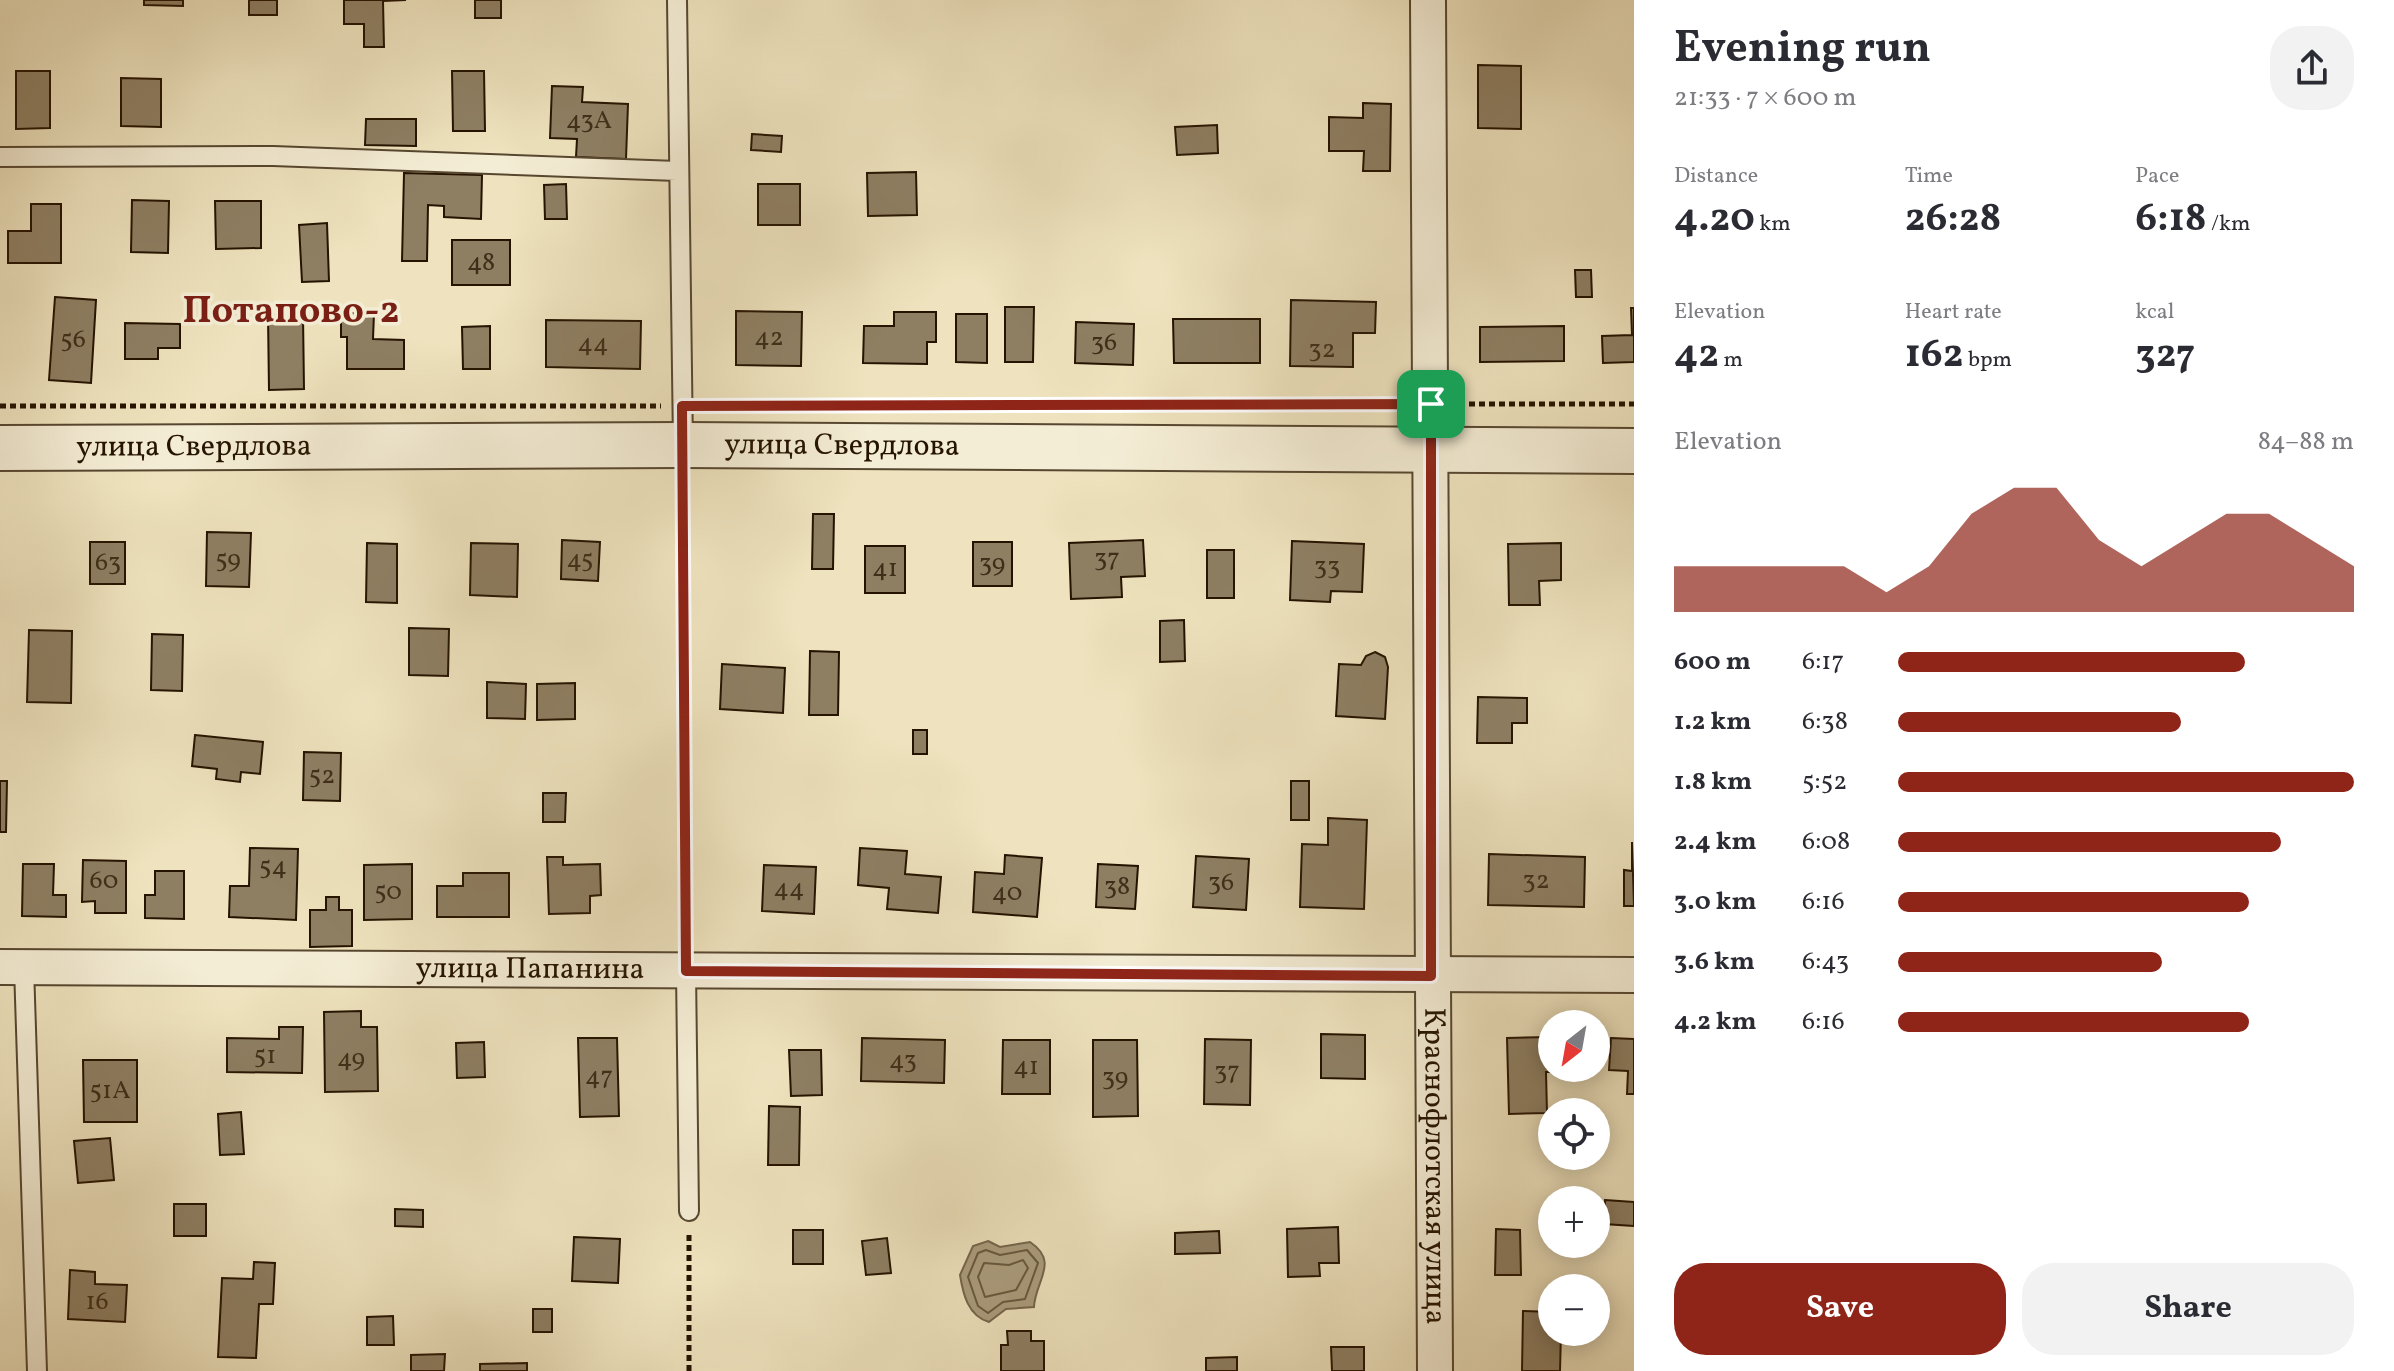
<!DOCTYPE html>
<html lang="en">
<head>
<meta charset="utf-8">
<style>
  body { margin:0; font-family:Vollkorn,serif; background:#f2f2f3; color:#2b2b33; height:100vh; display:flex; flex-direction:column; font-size:30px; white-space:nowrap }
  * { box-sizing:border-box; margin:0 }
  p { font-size:26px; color:#7c7c81 }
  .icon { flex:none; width:44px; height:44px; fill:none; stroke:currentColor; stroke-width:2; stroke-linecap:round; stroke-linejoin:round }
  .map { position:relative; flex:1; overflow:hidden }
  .drawer { display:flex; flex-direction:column; background:#fff; width:760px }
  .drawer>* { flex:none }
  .needle { width:52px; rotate:211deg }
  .tools { position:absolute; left:1538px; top:1010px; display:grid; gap:16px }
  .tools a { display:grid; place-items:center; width:72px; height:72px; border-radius:50%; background:#fff; box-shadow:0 4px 20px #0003; font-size:40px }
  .pin { position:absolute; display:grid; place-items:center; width:68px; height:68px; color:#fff; margin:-34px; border-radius:16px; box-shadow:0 4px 12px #0006 }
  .round { display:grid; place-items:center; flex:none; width:84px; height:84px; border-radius:32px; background:#f2f2f3 }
  .summary { display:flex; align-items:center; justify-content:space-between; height:136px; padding:0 40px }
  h1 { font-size:44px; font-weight:700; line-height:60px }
  .figures { display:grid; grid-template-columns:repeat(3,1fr); gap:12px; height:136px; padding:8px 40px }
  .figures div { display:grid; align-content:center }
  .figures b { font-size:40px; font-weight:700 }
  .figures small { font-size:22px; font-weight:400 }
  .figures p { font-size:22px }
  .chart { height:224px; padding:16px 40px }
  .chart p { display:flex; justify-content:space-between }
  .chart svg { width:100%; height:144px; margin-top:8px; fill:#8f2418; opacity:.7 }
  .cta { display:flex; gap:16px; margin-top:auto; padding:16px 40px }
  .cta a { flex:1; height:92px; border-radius:32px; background:#8f2418; color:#fff; font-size:32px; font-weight:700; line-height:92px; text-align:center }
  .cta a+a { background:#f2f2f3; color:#2b2b33 }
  ul { padding:0 40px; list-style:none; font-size:26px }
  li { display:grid; grid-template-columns:128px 96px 1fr; align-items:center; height:60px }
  li i { height:20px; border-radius:10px; background:#8f2418 }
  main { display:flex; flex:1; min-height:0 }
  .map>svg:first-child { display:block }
  .water { fill:#aa9c7d; stroke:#75654b; stroke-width:2 }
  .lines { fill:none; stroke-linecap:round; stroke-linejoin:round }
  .shore { stroke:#68583e; stroke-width:2 }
  .building { fill:#8e7f63; stroke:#251300; stroke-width:2 }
  .service-casing { stroke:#574730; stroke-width:22 }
  .minor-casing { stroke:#574730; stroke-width:38 }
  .tertiary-casing { stroke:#574730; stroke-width:48 }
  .path { stroke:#251300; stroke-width:5; stroke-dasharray:6 4; stroke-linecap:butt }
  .service { stroke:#f4edd5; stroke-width:18 }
  .minor { stroke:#f4edd5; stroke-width:34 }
  .tertiary { stroke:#f4edd5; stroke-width:44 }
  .route-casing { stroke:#fff; stroke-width:16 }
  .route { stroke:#8f2418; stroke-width:10 }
  .labels { text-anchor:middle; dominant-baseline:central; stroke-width:7; stroke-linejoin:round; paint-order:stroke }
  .number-label { font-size:26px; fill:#3f2e19 }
  .street-label { font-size:30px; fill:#251300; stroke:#f4edd5 }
  .district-label { font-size:38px; font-weight:bold; fill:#7a1f14; stroke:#f4edd5 }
</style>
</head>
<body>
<main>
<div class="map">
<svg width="1634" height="1371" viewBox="0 0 1634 1371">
  <rect width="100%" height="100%" fill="#eee3be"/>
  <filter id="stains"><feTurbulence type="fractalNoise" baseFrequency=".0025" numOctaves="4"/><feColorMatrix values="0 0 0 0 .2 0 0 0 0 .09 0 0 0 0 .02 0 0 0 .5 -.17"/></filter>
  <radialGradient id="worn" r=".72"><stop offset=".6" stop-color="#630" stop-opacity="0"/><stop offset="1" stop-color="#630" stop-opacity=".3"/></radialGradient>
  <!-- water -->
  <path class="water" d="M988 1241 1000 1247 1030 1242C1060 1262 1035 1281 1034 1307L1006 1309 989 1322C968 1316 963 1294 960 1275L973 1246Z"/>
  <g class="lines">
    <!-- shore -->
    <path class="shore" d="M986 1250 1000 1255 1027 1250 1038 1263 1025 1299 1003 1302 988 1313 978 1306 968 1277 978 1253Z
      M1023 1260 1028 1268 1016 1290 985 1297 978 1277 984 1263 1009 1265Z"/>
  </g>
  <!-- building -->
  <path class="building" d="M144 0H183V6L144 5Z
    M249 0H277V15H249Z
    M344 0H406L383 1 384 47H364V24H344Z
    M475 0H501V18H475Z
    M1478 65 1521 66V129L1478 128Z
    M16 71H50V128L16 129Z
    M452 71H484L485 131H453Z
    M121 78 161 79V127L121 126Z
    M552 86 583 87 582 102 628 104 626 159 576 157 577 139 550 138Z
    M1363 103 1391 104 1390 171H1363L1364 151H1329V117L1363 118Z
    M366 119H416V146L365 145Z
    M1217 125 1218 153 1177 155 1175 127Z
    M752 134 782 136 781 152 751 150Z
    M916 172 917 215 868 216 867 173Z
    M404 173 482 175 481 219 444 217V206L428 205 427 261H402Z
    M566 184 567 219H545L544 185Z
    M758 184H800V225H758Z
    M132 200 169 201 168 253 131 252Z
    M215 201H261V248L216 249Z
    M31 204H61V263H8V231H31Z
    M327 223 329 281 302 282 299 225Z
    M452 240H510V285H452Z
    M1575 270H1591L1592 297H1576Z
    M55 297 96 300 91 383 49 380Z
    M1291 300 1376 302 1375 333H1353V367L1290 366Z
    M1005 307H1034L1033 362H1005Z
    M1631 308H1634V362L1603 363 1602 336 1632 335Z
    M736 311 802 312 801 366 736 365Z
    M894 312H936V342H927V364L863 363 864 326H894Z
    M341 313H374L373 339 404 340V369H347V337H341Z
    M956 314H987V363L956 362Z
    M268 315H303L304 389 269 390Z
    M1173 319H1260V363H1174Z
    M546 320 641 321 640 369 546 367Z
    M1076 322 1134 324 1133 365 1075 363Z
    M125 323 180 324V348H158V359H125Z
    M490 326V369H463L462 327Z
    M1564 326V361L1480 362V327Z
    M813 514H834L833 569H812Z
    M207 532 251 533 249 587 206 586Z
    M562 540 600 542 598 581 561 579Z
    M1143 540 1145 576 1121 577 1122 597 1071 599 1069 543Z
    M1292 541 1364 544 1362 592 1331 591 1330 602 1290 600Z
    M90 542H125V584H90Z
    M973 542H1012V586H973Z
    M367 543 397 544V603L366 602Z
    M471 543 518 544 517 597 470 595Z
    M1561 543V580L1539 581 1540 605H1509L1508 544Z
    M865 546H905V593H865Z
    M1207 550H1234V598H1207Z
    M1184 620 1185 661 1160 662V621Z
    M409 628 449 629 448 676 409 675Z
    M29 630 72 631 71 703 27 702Z
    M152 634 183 635 182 691 151 690Z
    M810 651 839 652 838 715H809Z
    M1375 652 1385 657 1388 667 1385 719 1336 716 1339 664 1361 665 1366 656Z
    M722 664 785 668 783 713 720 709Z
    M487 682 526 684 525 719 487 718Z
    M575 683V719L537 720V684Z
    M1478 697 1527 698V723H1512V743H1477Z
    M913 730H927V754H913Z
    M195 735 263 742 260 774 241 772 240 782 216 779 217 769 192 766Z
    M304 752 341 753 340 801 303 800Z
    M0 781H7L6 832H0Z
    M1291 781H1309V820H1291Z
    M543 793H566L565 822H543Z
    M1328 818 1367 820 1364 909 1300 907 1302 844 1328 845Z
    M1632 842 1634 906H1624V870L1632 871Z
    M250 848 298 849 296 920 229 917 230 886H249Z
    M860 848 907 851 905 874 941 877 938 913 887 909 889 888 858 885Z
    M1489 854 1585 857 1584 907 1488 905Z
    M1005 855 1042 858 1037 917 973 912 975 872 1004 874Z
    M1196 856 1249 859 1246 910 1193 907Z
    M547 857H563V865L600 864 601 895 590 896V913L549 914Z
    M83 860 126 861V913H95V901L82 902Z
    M23 864H54L53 895H66V917L22 916Z
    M412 864V919L364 920V865Z
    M1098 864 1138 866 1135 909 1096 907Z
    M764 865 816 867 814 914 762 911Z
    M155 871H184V919L145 918V895H155Z
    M463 873H509V917H437V886H463Z
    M326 897H339V910H352V946L310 947V910H326Z
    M361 1011V1027H377L378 1091 325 1092 324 1012Z
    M279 1027H303L302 1073 227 1072V1038L279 1039Z
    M1321 1034 1365 1035V1079L1321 1078Z
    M1552 1037V1068H1570V1072H1546L1547 1113 1509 1114 1507 1038Z
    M578 1038H617L619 1116 580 1117Z
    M862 1038 945 1040 944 1083 861 1081Z
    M1611 1038 1634 1039V1094H1627L1628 1071 1609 1070Z
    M1205 1039 1251 1040 1250 1105 1204 1104Z
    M1003 1040H1050V1094H1002Z
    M1093 1040H1137L1138 1116 1093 1117Z
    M484 1042 485 1077 457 1078 456 1043Z
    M789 1050H821L822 1095 791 1096Z
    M83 1060H137V1122H84Z
    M769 1106 800 1107 799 1165H768Z
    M241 1112 244 1154 220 1155 218 1114Z
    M110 1138 114 1180 78 1183 74 1141Z
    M1605 1200 1634 1202V1226L1604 1224Z
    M174 1204H206V1236H174Z
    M395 1209 423 1210V1227L395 1226Z
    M1338 1227 1339 1263H1319L1320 1276 1288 1277 1287 1229Z
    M1496 1229 1520 1230 1521 1275H1495Z
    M793 1230H823V1264H793Z
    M1219 1231 1220 1253 1175 1254V1233Z
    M574 1237 620 1239 618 1283 572 1281Z
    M887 1238 891 1273 866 1275 862 1241Z
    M254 1262 275 1263 273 1304H259L256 1358 218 1357 222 1278 253 1279Z
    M70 1270 95 1272V1284L127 1285 125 1322 68 1319Z
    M533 1309H552V1332H533Z
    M1523 1311 1552 1312V1332H1561L1560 1371H1522Z
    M393 1316 394 1345H367V1317Z
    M1007 1331H1031V1341H1044V1371H1001V1345H1008Z
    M1331 1347H1364V1371H1332Z
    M445 1354 444 1371H411V1355Z
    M1237 1357V1371H1206V1358Z
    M527 1363V1371H480V1364Z"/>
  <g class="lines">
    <defs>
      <path id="service" d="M677 0 683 445
        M0 157 273 156 677 171
        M24 967 37 1371
        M686 971 689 1211"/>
      <g id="minor">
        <path id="s1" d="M1428 0 1435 1371"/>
        <path id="s2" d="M0 967 1634 975"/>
      </g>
      <g id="tertiary">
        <path id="s3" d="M0 448 683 445 1634 451"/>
      </g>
    </defs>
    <!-- service casing -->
    <use href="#service" class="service-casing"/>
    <!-- minor casing -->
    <use href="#minor" class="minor-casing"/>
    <!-- tertiary casing -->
    <use href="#tertiary" class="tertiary-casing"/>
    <!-- path -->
    <path class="path" d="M1459 404H1634
      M0 406H661
      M703 406 1401 404
      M683 480 686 942
      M689 1371V1232"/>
    <!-- service -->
    <use href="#service" class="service"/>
    <!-- minor -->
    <use href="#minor" class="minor"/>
    <!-- tertiary -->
    <use href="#tertiary" class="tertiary"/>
  </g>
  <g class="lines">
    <defs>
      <path id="route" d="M1431 404V976L686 971 682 406Z"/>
    </defs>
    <!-- route casing -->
    <use href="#route" class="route-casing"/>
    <!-- route -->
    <use href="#route" class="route"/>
  </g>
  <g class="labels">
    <!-- number labels -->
    <g class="number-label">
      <text x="589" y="121">43А</text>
      <text x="481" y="263">48</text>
      <text x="769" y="338">42</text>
      <text x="73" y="340">56</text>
      <text x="1104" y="343">36</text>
      <text x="593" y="344">44</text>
      <text x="1322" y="350">32</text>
      <text x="1107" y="559">37</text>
      <text x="228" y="560">59</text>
      <text x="580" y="560">45</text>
      <text x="108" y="563">63</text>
      <text x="992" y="564">39</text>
      <text x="1327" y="567">33</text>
      <text x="885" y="569">41</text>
      <text x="322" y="776">52</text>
      <text x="273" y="867">54</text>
      <text x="104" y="881">60</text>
      <text x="1536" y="881">32</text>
      <text x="1221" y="883">36</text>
      <text x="1117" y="887">38</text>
      <text x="789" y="889">44</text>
      <text x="388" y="892">50</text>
      <text x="1007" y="893">40</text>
      <text x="265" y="1056">51</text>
      <text x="351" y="1059">49</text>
      <text x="903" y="1061">43</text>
      <text x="1026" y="1067">41</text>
      <text x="1227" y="1072">37</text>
      <text x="599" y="1077">47</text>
      <text x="1115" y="1078">39</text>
      <text x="110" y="1091">51А</text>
      <text x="97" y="1302">16</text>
    </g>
    <!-- street labels -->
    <g class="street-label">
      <text stroke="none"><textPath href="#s3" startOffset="842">улица Свердлова</textPath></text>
      <text stroke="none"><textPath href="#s3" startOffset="194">улица Свердлова</textPath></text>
      <text stroke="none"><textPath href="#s2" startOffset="530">улица Папанина</textPath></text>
      <text stroke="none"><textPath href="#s1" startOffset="1166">Краснофлотская улица</textPath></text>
    </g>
    <!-- district labels -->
    <g class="district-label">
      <text x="291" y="312">Потапово-2</text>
    </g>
  </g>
  <rect width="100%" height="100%" filter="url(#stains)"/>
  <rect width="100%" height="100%" fill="url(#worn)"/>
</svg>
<div class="tools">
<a><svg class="needle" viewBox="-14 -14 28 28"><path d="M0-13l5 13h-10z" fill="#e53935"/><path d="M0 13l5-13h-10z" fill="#7c7c81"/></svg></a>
<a><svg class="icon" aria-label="locate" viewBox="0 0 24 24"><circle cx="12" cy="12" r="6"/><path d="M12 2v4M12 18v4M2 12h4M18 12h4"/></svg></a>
<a>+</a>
<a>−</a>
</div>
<div class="pin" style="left:1431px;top:404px;background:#1e9e55"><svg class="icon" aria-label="arrive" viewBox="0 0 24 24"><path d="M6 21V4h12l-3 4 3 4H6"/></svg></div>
</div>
<section class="drawer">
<div class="summary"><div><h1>Evening run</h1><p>21:33 · 7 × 600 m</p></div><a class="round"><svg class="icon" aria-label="share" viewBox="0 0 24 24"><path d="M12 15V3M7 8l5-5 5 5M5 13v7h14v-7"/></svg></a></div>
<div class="figures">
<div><p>Distance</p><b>4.20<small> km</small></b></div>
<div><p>Time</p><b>26:28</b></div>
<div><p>Pace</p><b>6:18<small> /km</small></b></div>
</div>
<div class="figures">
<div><p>Elevation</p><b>42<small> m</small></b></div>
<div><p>Heart rate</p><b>162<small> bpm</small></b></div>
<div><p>kcal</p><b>327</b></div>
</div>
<div class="chart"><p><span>Elevation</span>84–88 m</p>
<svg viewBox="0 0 160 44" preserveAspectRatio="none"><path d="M0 44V30L10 30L20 30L30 30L40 30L50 38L60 30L70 14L80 6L90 6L100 22L110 30L120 22L130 14L140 14L150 22L160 30V44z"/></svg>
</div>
<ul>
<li><b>600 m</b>6:17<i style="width:76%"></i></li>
<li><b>1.2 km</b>6:38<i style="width:62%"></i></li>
<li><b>1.8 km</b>5:52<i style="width:100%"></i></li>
<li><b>2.4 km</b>6:08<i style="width:84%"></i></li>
<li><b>3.0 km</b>6:16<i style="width:77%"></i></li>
<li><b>3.6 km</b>6:43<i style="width:58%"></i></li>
<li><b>4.2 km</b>6:16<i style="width:77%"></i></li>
</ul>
<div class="cta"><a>Save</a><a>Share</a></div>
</section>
</main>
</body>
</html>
